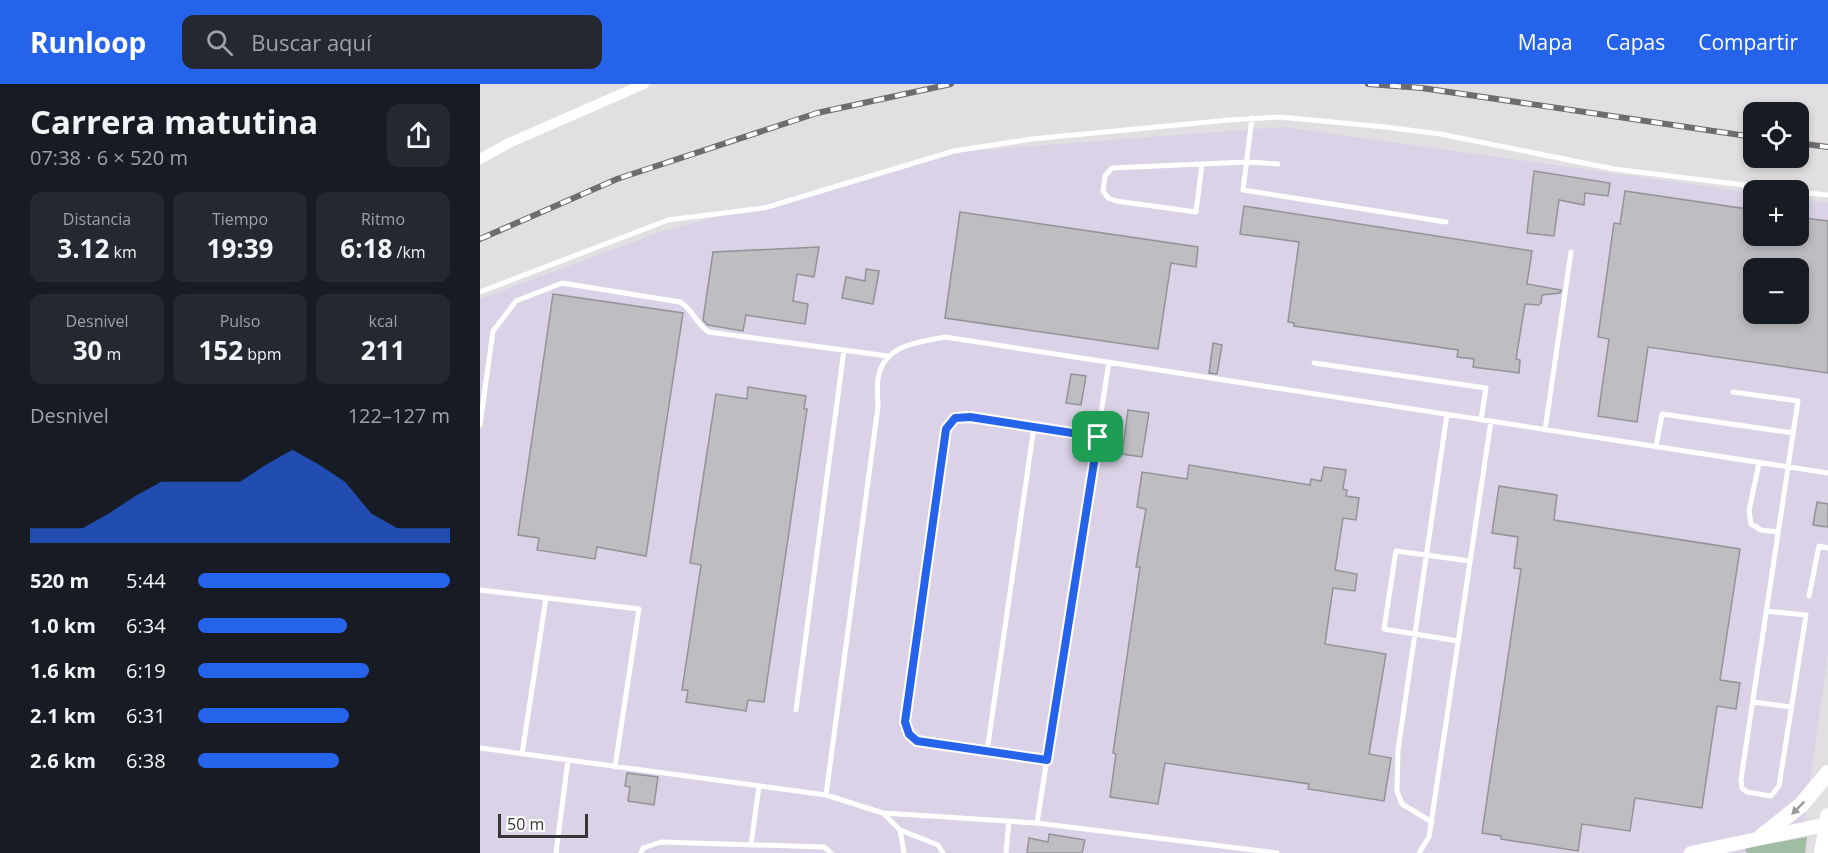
<!DOCTYPE html>
<html lang="es">
<head>
<meta charset="utf-8">
<style>
  body { margin:0; font-family:"Open Sans",sans-serif; background:#242831; color:#f1f3f6; height:100vh; display:flex; flex-direction:column; font-size:22px; white-space:nowrap }
  * { box-sizing:border-box; margin:0 }
  p { font-size:20px; color:#9ea1a6 }
  .icon { flex:none; width:33px; height:33px; fill:none; stroke:currentColor; stroke-width:2; stroke-linecap:round; stroke-linejoin:round }
  .map { position:relative; flex:1; overflow:hidden }
  .panel { display:flex; flex-direction:column; background:#171b24; width:480px }
  .panel>* { flex:none }
  .fabs { position:absolute; left:1263px; top:18px; display:grid; gap:12px }
  .fabs a { display:grid; place-items:center; width:66px; height:66px; border-radius:12px; background:#171b24; box-shadow:0 3px 9px #0003; font-size:30px }
  .scale { position:absolute; left:18px; bottom:15px; width:90px; box-sizing:border-box; padding-left:6px; border:3px solid #373637; border-top:0; font-size:16px; line-height:21px; white-space:nowrap; color:#373637; -webkit-text-stroke:4px #fff; paint-order:stroke }
  .pin { position:absolute; display:grid; place-items:center; width:51px; height:51px; color:#fff; margin:-26px; border-radius:12px; box-shadow:0 3px 9px #0006 }
  .round { display:grid; place-items:center; flex:none; width:63px; height:63px; border-radius:12px; background:#242831 }
  .summary { display:flex; align-items:center; justify-content:space-between; height:102px; padding:0 30px }
  h1 { font-size:33px; font-weight:700; line-height:45px }
  .metrics { display:grid; grid-template-columns:repeat(3,1fr); gap:9px; height:102px; padding:6px 30px }
  .metrics div { display:grid; align-content:center; border-radius:12px; background:#242831; text-align:center }
  .metrics b { font-size:26px; font-weight:700 }
  .metrics small { font-size:16px; font-weight:400 }
  .metrics p { font-size:16px }
  .chart { height:168px; padding:12px 30px }
  .chart p { display:flex; justify-content:space-between }
  .chart svg { width:100%; height:108px; margin-top:6px; fill:#2563eb; opacity:.7 }
  ul { padding:0 30px; list-style:none; font-size:20px }
  li { display:grid; grid-template-columns:96px 72px 1fr; align-items:center; height:45px }
  li i { height:15px; border-radius:8px; background:#2563eb }
  header { display:flex; align-items:center; gap:36px; box-sizing:border-box; height:84px; padding:0 30px; background:#2563eb; color:#fff }
  header strong { font-size:28px }
  nav { display:flex; gap:33px; margin-inline-start:auto; font-size:21px }
  .search { width:420px; height:54px; background:#242831; display:flex; align-items:center; gap:15px; box-sizing:border-box; padding:0 21px; border-radius:12px; color:#9ea1a6; font-size:22px }
  main { display:flex; flex:1; min-height:0 }
  .map>svg:first-child { display:block }
  .industrial { fill:#dbd2e7; fill-rule:evenodd }
  .green { fill:#a0bca2 }
  .building { fill:#bebdc1; stroke:#939296; stroke-width:1.5; fill-rule:evenodd }
  .lines { fill:none; stroke-linecap:round; stroke-linejoin:round }
  .service { stroke:#fff; stroke-width:5 }
  .minor { stroke:#fff; stroke-width:10 }
  .secondary { stroke:#fff; stroke-width:14 }
  .primary { stroke:#fff; stroke-width:16 }
  .rail-casing { stroke:#6d6c6e; stroke-width:6 }
  .rail { stroke:#fff; stroke-width:4; stroke-dasharray:11; stroke-linecap:butt }
  .oneway { fill:#9b9a9b }
  .route-casing { stroke:#fff; stroke-width:12 }
  .route { stroke:#2563eb; stroke-width:8 }
</style>
</head>
<body>
<header>
<strong>Runloop</strong>
<div class="search"><svg class="icon" aria-label="search" viewBox="0 0 24 24"><circle cx="10" cy="10" r="6"/><path d="M15 15l6 6"/></svg>Buscar aquí</div>
<nav><a>Mapa</a><a>Capas</a><a>Compartir</a></nav>
</header>
<main>
<section class="panel">
<div class="summary"><div><h1>Carrera matutina</h1><p>07:38 · 6 × 520 m</p></div><a class="round"><svg class="icon" aria-label="share" viewBox="0 0 24 24"><path d="M12 15V3M7 8l5-5 5 5M5 13v7h14v-7"/></svg></a></div>
<div class="metrics">
<div><p>Distancia</p><b>3.12<small> km</small></b></div>
<div><p>Tiempo</p><b>19:39</b></div>
<div><p>Ritmo</p><b>6:18<small> /km</small></b></div>
</div>
<div class="metrics">
<div><p>Desnivel</p><b>30<small> m</small></b></div>
<div><p>Pulso</p><b>152<small> bpm</small></b></div>
<div><p>kcal</p><b>211</b></div>
</div>
<div class="chart"><p><span>Desnivel</span>122–127 m</p>
<svg viewBox="0 0 160 44" preserveAspectRatio="none"><path d="M0 44V38L10 38L20 38L30 32L40 25L50 19L60 19L70 19L80 19L90 12L100 6L110 12L120 19L130 32L140 38L150 38L160 38V44z"/></svg>
</div>
<ul>
<li><b>520 m</b>5:44<i style="width:100%"></i></li>
<li><b>1.0 km</b>6:34<i style="width:59%"></i></li>
<li><b>1.6 km</b>6:19<i style="width:68%"></i></li>
<li><b>2.1 km</b>6:31<i style="width:60%"></i></li>
<li><b>2.6 km</b>6:38<i style="width:56%"></i></li>
</ul>
</section>
<div class="map">
<svg width="1348" height="769" viewBox="0 0 1348 769">
  <rect width="100%" height="100%" fill="#e1dfe2"/>
  <!-- industrial -->
  <path class="industrial" d="M803 43 1273 109 1274 152H1318L1319 115 1348 119V569L1320 769H0V215L180 148 474 68ZM1274 184H1318V230H1274Z"/>
  <!-- green -->
  <path class="green" d="M1327 753 1325 769H1267L1265 764Z"/>
  <!-- building -->
  <path class="building" d="M1054 87 1130 99 1128 112 1105 109 1104 121 1079 116 1074 152 1047 149Z
    M1145 107 1274 126V152H1318V133L1348 137V289L1168 263 1157 338 1118 332 1129 255 1118 253 1134 139 1140 140ZM1274 184H1318V230H1274Z
    M764 122 1052 167 1047 200 1081 206 1080 209 1062 211 1061 219 1058 221 1045 220 1036 275 1040 276 1039 289 993 283 994 275 977 273 978 266 814 242V239L808 238 819 158 760 150Z
    M480 128 718 163 716 183 691 179 678 265 465 234Z
    M339 163 334 193 317 190 313 217 328 220 325 240 266 231 263 247 228 241 223 236 233 168Z
    M386 185 399 187 393 220 362 214 366 193 385 197Z
    M73 210 203 229 166 472 117 463 115 475 57 466 59 454 38 451Z
    M733 259 742 261 737 290 729 289Z
    M591 290 606 292 601 321 586 319Z
    M268 303 326 312 324 325H327L284 618 268 616 266 627 206 618 208 606H202L221 481 210 479 236 310 267 315Z
    M648 326 669 329 662 373 642 370Z
    M709 381 830 401 831 395 841 397 844 383 866 386 863 405 867 406 866 412 879 414 876 436 863 434 855 486 877 490 875 507 853 504 845 560 906 570 889 670 911 674 904 717 828 705 829 700 685 679 678 720 630 713 636 670 633 669 660 483H656L666 425 657 423 662 388 707 395Z
    M1019 402 1077 411 1074 436 1260 465 1240 596 1260 599 1256 625 1237 622 1222 724 1155 714 1150 747 1102 740 1098 767 1021 755V752L1002 749 1041 485 1034 484 1038 453 1012 449Z
    M1337 418 1348 420V443L1333 441Z
    M147 689 178 693 174 721 148 717 150 703 145 702Z
    M569 750 605 756 602 769H547L549 754 568 758Z"/>
  <g class="lines">
    <!-- service -->
    <path class="service" d="M772 34 763 106 966 138
      M722 80 716 128 636 117 628 114 623 107 625 92 632 84 767 78 798 80
      M1318 108 1348 111
      M0 208 188 136 284 124 474 67 552 55 749 36 800 33 905 43 960 50 1134 85 1304 106
      M629 278 557 739 797 769
      M834 279 1006 304 1001 336
      M1253 308 1318 317C1299 443 1280 569 1261 695L1262 704 1267 708 1291 712 1299 702 1326 531 1286 527
      M0 341 13 247 36 217 82 199 200 218C214 226 216 241 229 248L408 272
      M1065 346 1091 168
      M1176 363 1182 330 1313 349
      M1279 379 1269 427 1271 440 1281 446 1298 448
      M0 506 159 525 135 683
      M1329 512 1339 462 1348 464
      M978 557 904 545 916 467 990 477
      M1273 618 1311 623
      M316 626 364 266
      M0 664 346 711 403 729 557 739
      M507 667 554 343
      M42 670 66 514
      M567 676 437 657 429 650 425 638 466 345 475 334 490 333 618 353
      M346 711 398 323C398 313 396 300 399 290 407 260 440 258 465 253L1348 389
      M403 729 420 746 458 761 463 769
      M952 738 922 720 917 707 918 666 967 330
      M420 746 424 769
      M271 761 279 702
      M76 769 88 676
      M161 769 163 764 181 758 344 763 351 769
      M526 769 529 737
      M939 769 949 753 1011 337"/>
    <!-- minor -->
    <path class="minor" d="M0 75 29 59 164 0"/>
    <!-- secondary -->
    <path class="secondary" d="M1211 769 1348 740"/>
    <!-- primary -->
    <path class="primary" d="M1282 752 1321 721 1348 689
      M1342 769 1348 732"/>
    <defs>
      <path id="rail" d="M888 0 942 4 1274 53
        M1318 59 1348 63
        M0 155 137 95 337 29 471 0"/>
    </defs>
    <!-- rail casing -->
    <use href="#rail" class="rail-casing"/>
    <!-- rail -->
    <use href="#rail" class="rail"/>
  </g>
  <!-- one-way arrows -->
  <defs><path id="oneway-solid" d="M-6-.8H1V-3.2L6.5 0L1 3.2V.8H-6Z" transform="scale(1.5)"/></defs>
  <use class="oneway" href="#oneway-solid" transform="translate(1318 724) rotate(135)"/>
  <g class="lines">
    <defs>
      <path id="route" d="M490 333 618 353 567 676 437 657 429 650 425 638 466 345 475 334Z"/>
    </defs>
    <!-- route casing -->
    <use href="#route" class="route-casing"/>
    <!-- route -->
    <use href="#route" class="route"/>
  </g>
</svg>
<div class="fabs">
<a><svg class="icon" aria-label="locate" viewBox="0 0 24 24"><circle cx="12" cy="12" r="6"/><path d="M12 2v4M12 18v4M2 12h4M18 12h4"/></svg></a>
<a>+</a>
<a>−</a>
</div>
<div class="scale">50 m</div>
<div class="pin" style="left:618px;top:353px;background:#1e9e55"><svg class="icon" aria-label="arrive" viewBox="0 0 24 24"><path d="M6 21V4h12l-3 4 3 4H6"/></svg></div>
</div>
</main>
</body>
</html>
